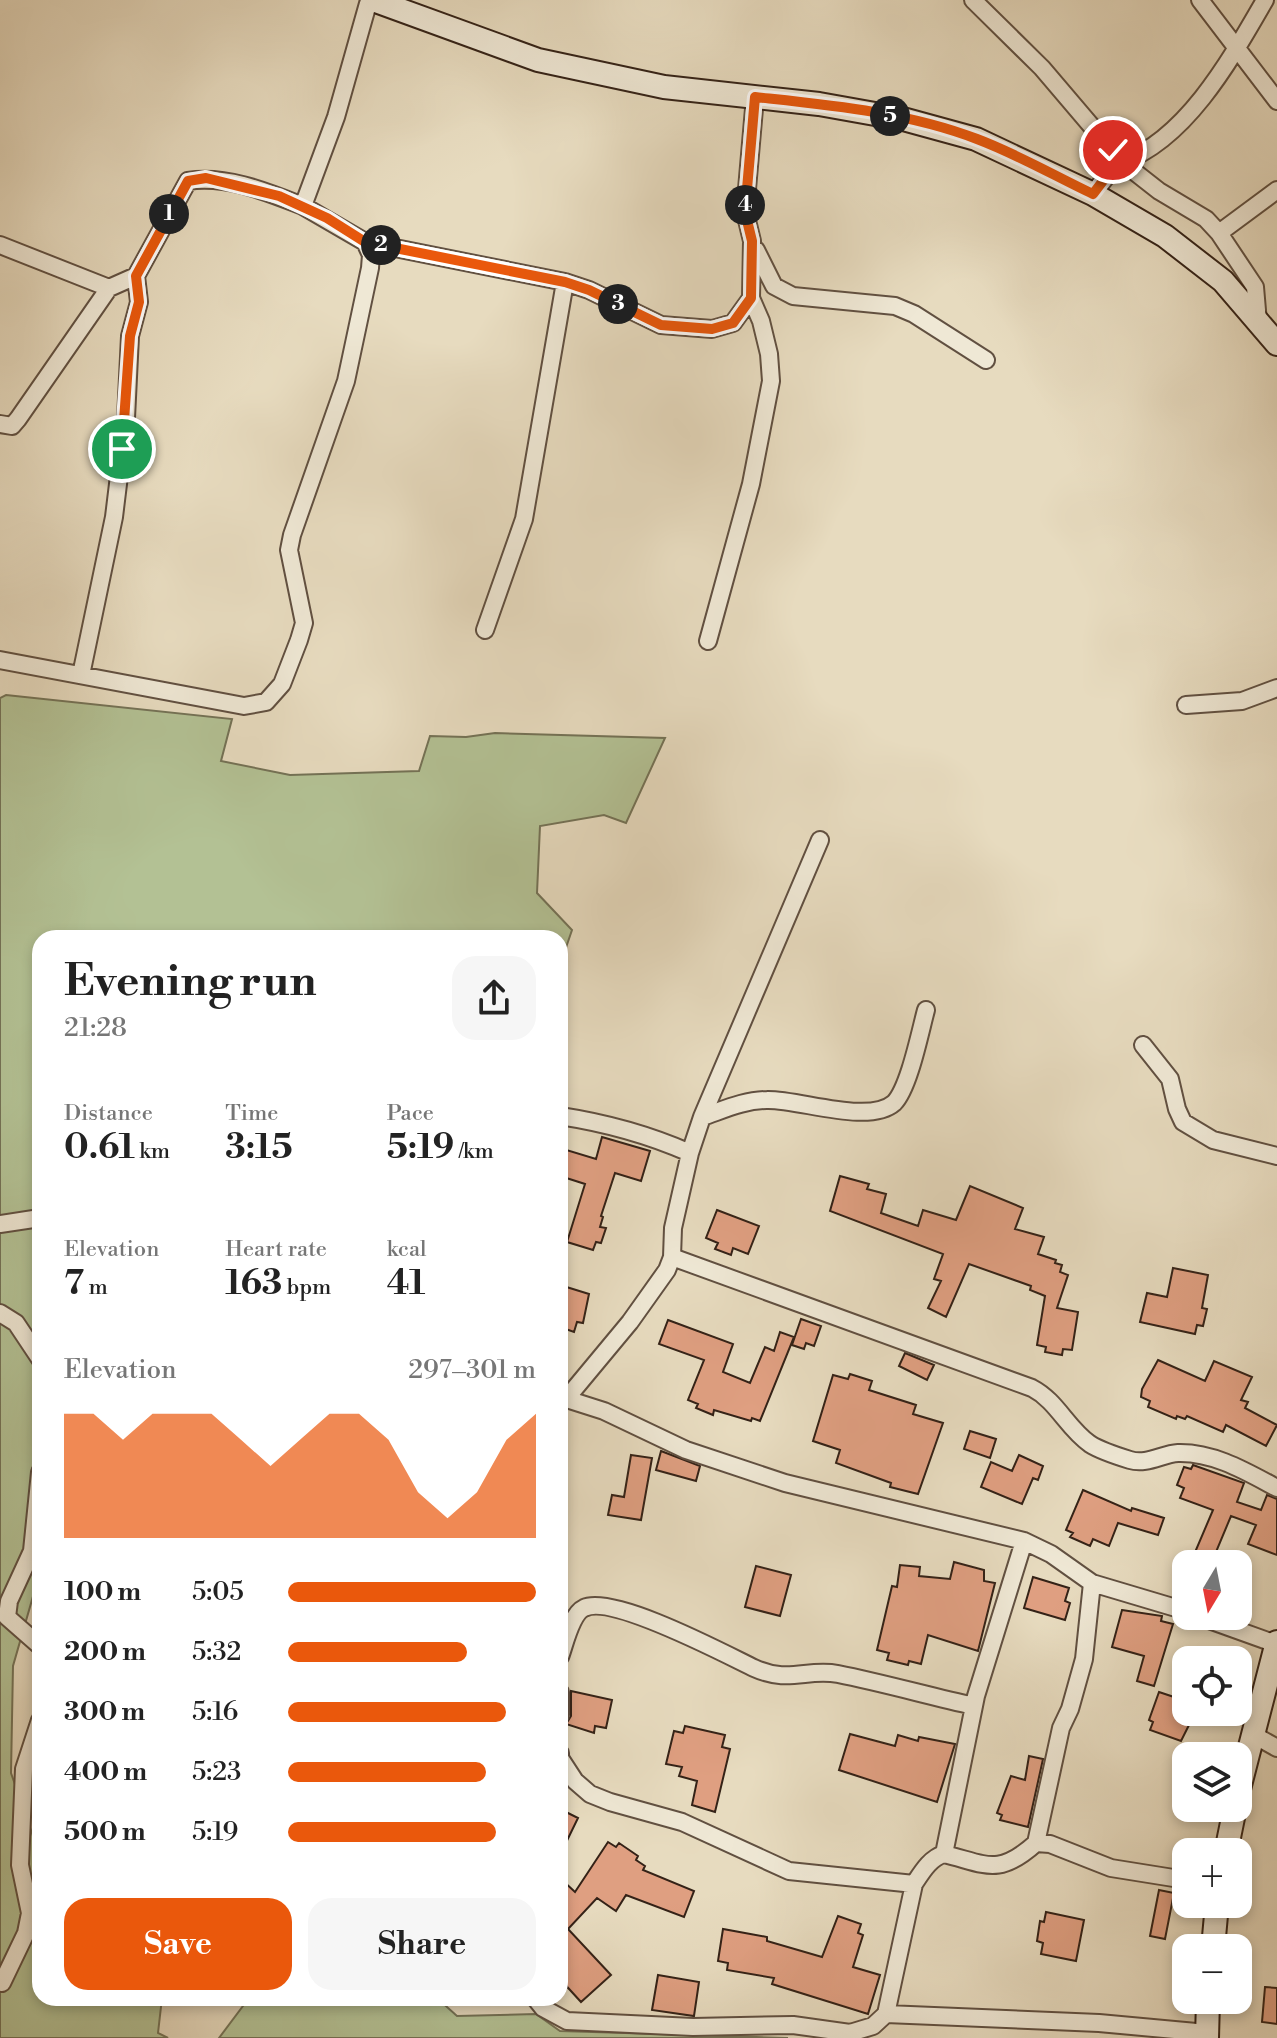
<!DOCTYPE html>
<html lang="en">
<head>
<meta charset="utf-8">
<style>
  body { margin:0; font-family:"Libre Bodoni",serif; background:#f6f6f6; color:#222; height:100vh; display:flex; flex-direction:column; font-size:30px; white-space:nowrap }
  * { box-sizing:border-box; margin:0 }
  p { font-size:26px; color:#767676 }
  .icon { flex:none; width:44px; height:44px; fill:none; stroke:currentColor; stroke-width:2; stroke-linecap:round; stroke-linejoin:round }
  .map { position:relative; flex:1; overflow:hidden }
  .side { position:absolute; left:32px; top:930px; width:536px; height:1076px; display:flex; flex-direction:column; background:#fff; border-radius:24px; box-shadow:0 4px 12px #0003 }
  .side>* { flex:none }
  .needle { width:52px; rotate:190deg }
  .controls { position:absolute; left:1172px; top:1550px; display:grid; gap:16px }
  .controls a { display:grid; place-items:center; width:80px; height:80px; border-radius:16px; background:#fff; box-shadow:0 4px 12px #0003; font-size:40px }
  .pin { position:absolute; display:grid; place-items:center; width:68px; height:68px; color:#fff; margin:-34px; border:4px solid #fff; border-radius:50%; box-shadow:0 2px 8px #0007 }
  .km { position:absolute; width:40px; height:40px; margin:-20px; border-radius:50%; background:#222; color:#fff; font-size:22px; line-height:40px; text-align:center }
  .round { display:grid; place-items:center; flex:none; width:84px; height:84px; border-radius:24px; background:#f6f6f6 }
  .headline { display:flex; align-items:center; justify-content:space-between; height:136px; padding:0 32px }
  h1 { font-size:44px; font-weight:700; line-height:60px }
  .figures { display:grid; grid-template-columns:repeat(3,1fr); gap:12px; height:136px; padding:8px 32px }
  .figures div { display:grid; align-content:center }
  .figures b { font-size:34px; font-weight:700 }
  .figures small { font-size:22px; font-weight:400 }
  .figures p { font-size:22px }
  .chart { height:224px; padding:16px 32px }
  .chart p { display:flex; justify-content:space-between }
  .chart svg { width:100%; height:144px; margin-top:8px; fill:#ea580c; opacity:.7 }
  .cta { display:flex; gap:16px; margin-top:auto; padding:16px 32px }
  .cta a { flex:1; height:92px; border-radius:24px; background:#ea580c; color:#fff; font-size:32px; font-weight:700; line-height:92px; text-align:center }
  .cta a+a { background:#f6f6f6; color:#222 }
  ul { padding:0 32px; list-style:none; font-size:26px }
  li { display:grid; grid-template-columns:128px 96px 1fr; align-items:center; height:60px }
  li i { height:20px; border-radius:10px; background:#ea580c }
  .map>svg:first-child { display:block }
  .green { fill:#b3c194; stroke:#747256; stroke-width:2 }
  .building { fill:#df9f81; stroke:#342217; stroke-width:2 }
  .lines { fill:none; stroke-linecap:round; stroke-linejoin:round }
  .street-casing { stroke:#615041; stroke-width:20 }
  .secondary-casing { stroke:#342217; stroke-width:26 }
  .street { stroke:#efe8d5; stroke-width:16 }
  .secondary { stroke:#efe8d5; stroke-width:22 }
  .route-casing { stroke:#fff; stroke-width:16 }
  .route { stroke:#ea580c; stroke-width:10 }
</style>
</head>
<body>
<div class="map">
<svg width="1277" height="2038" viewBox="0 0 1277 2038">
  <rect width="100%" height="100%" fill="#e7dbbf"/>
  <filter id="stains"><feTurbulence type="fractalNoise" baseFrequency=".0025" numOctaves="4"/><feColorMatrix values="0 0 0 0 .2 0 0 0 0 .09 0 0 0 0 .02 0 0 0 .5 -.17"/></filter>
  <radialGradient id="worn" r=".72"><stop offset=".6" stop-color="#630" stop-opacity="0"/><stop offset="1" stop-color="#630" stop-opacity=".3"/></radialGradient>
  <!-- green -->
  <path class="green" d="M6 695 232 719 221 761 290 775 419 771 430 736 466 737 495 733 665 738 626 823 604 815 540 826 537 893 572 930 560 965V938H40V1572L13 1666 11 1773 40 1856V1998H162L158 2033 168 2038H0V698Z
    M249 1998H437L457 2016 536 2014 560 2031 788 2038H219Z"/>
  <!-- building -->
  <path class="building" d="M602 1137 650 1151 641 1181 615 1173 601 1216 603 1217 600 1227 606 1228 601 1243 596 1242 593 1250 567 1242 585 1184 560 1176V1148L596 1159Z
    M840 1176 869 1184 867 1189 886 1194 881 1213 918 1226 923 1210 956 1220 970 1186 1023 1208 1015 1229 1044 1237 1038 1254 1056 1260 1055 1263 1062 1265 1060 1272 1068 1275 1057 1308 1078 1312 1072 1350 1063 1349 1062 1355 1045 1352 1046 1347 1037 1345 1045 1296 1030 1290 1031 1286 969 1264 946 1317 928 1308 941 1281 934 1279 943 1254 830 1211Z
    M717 1210 759 1226 748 1254 733 1248 731 1255 715 1249 718 1243 706 1238Z
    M1173 1268 1208 1275 1202 1308 1207 1309 1203 1326 1197 1325 1195 1334 1140 1322 1147 1293 1167 1297Z
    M560 1285 589 1294 583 1323 577 1322 574 1332 560 1327Z
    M801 1319 821 1326 814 1346 806 1343 804 1349 792 1345Z
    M668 1320 733 1344 723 1372 750 1383 765 1347 774 1351 780 1332 794 1337 760 1421 752 1418 751 1421 714 1410 713 1415 696 1408 698 1404 688 1400 704 1360 659 1344Z
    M905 1353 934 1365 927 1380 899 1366Z
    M1158 1360 1205 1381 1214 1361 1252 1377 1241 1400 1248 1402 1245 1408 1277 1425 1266 1446 1226 1425 1223 1432 1187 1416 1185 1419 1177 1416 1176 1419 1148 1407 1150 1401 1141 1397 1142 1389Z
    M850 1374 872 1381 869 1390 916 1405 913 1414 943 1423 918 1494 890 1487 891 1483 836 1463 840 1450 813 1441 833 1375 848 1379Z
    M970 1431 996 1439 990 1458 964 1449Z
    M661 1451 700 1466 696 1481 656 1470Z
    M631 1455 652 1458 641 1520 608 1515 612 1495 624 1497Z
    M1019 1455 1043 1466 1038 1480 1033 1478 1022 1504 981 1487 991 1462 1012 1471Z
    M1193 1465 1244 1483 1237 1502 1261 1510 1267 1495 1277 1499V1555L1248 1544 1256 1525 1231 1516 1211 1564H1190L1213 1510 1180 1498 1184 1488 1177 1485 1184 1467 1191 1469Z
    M1083 1490 1131 1511 1132 1508 1164 1518 1158 1535 1118 1523 1109 1546 1093 1539 1090 1546 1070 1537 1073 1533 1066 1530Z
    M954 1562 984 1570V1581L995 1583 978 1651 928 1635 921 1664 909 1661 908 1665 887 1660 889 1653 877 1650 892 1586 897 1587 900 1565 920 1567 919 1576 950 1579Z
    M756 1566 791 1575 780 1616 745 1607Z
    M1033 1577 1069 1588 1065 1601 1070 1603 1065 1620 1024 1608Z
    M1122 1610 1162 1616 1161 1621 1173 1624 1154 1686 1137 1681 1144 1656 1112 1647Z
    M571 1691 612 1700 606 1728 595 1726 594 1733 566 1724 571 1716Z
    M1159 1692 1186 1701V1712H1191L1190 1716 1193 1717 1181 1741 1150 1730 1153 1722 1149 1720Z
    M685 1726 725 1735 722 1747 730 1749 715 1812 692 1805 697 1781 679 1776 682 1767 666 1764 674 1731 683 1733Z
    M850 1734 895 1746 898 1735 918 1741 919 1737 955 1744 937 1802 839 1770Z
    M1029 1756 1043 1759 1028 1827 1000 1820 1002 1815 997 1813 1011 1776 1025 1780Z
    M560 1809 578 1818 560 1855Z
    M608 1842 616 1847 619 1843 638 1856 636 1860 645 1866 643 1870 694 1891 684 1917 626 1895 616 1911 597 1898 568 1929 611 1975 581 2002 560 1979V1878L575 1892Z
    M1159 1890 1174 1893 1165 1939 1150 1936Z
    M1046 1912 1084 1920 1076 1961 1041 1954 1043 1943 1037 1941 1040 1921 1044 1922Z
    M838 1916 861 1924 858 1933 863 1935 853 1967 880 1975 868 2014 772 1984 774 1978 727 1970 728 1963 718 1961 723 1929 767 1937V1941L822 1957Z
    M658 1975 699 1982 694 2016 652 2010Z
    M1265 1987 1277 1988V2024L1262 2022Z"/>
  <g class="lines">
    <defs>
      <path id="street" d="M369 0 336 117 303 206 365 242 565 282 589 290 661 325 712 329 733 323 751 298 752 241 745 212 755 97
        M973 0 1042 68 1122 162 1109 173 1093 194
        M1200 0 1277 101
        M1122 162 1159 191 1206 219 1219 233 1255 287 1258 322
        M1122 162C1187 139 1232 57 1265 0
        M1219 233 1277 190
        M0 245 109 288
        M756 250 774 286 793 296 895 306 914 314 986 360
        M0 424 12 426 18 419 109 288 136 276
        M485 630 524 519 565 282
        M708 641 751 484 771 381 769 354 761 321 751 298
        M0 660 244 706 266 702 282 684 299 640 304 623 289 550 292 535 346 381 370 268 371 255 365 242
        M81 675 114 517 126 418 130 336 139 302 136 276 188 181C227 175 267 192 303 206
        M1186 705 1242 701 1277 688
        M1143 1045 1170 1079 1177 1109 1183 1122 1213 1140 1277 1156
        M560 1116C606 1123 647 1134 690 1153L702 1117C723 1110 744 1100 767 1100 799 1099 869 1125 894 1103 909 1088 920 1032 926 1010
        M702 1117 820 840
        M0 1224 40 1218
        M672 1257 1032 1388C1057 1401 1067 1428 1090 1444 1101 1451 1117 1456 1130 1460 1147 1465 1162 1454 1178 1453 1214 1452 1247 1472 1277 1488
        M0 1313 16 1323 40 1359
        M560 1397 604 1411 686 1450 785 1483 1024 1541 1051 1554 1092 1583 1186 1611
        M566 1399 630 1322 667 1270 672 1257 673 1228 690 1153
        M40 1472 32 1551 9 1601 7 1617 40 1646
        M1198 1616 1276 1644
        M560 1657C565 1644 571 1614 584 1608 612 1594 725 1654 754 1668 789 1684 807 1668 838 1674 883 1683 929 1696 974 1706
        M560 1692V1715
        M1252 1734 1277 1748
        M560 1753V1758L575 1781 590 1794 610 1802 682 1822 789 1871 914 1884
        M1036 1843 1061 1728 1070 1709 1084 1659 1092 1583
        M944 1854 976 1696 1024 1541
        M2 1983 26 1933 30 1913 20 1865 24 1769 40 1720
        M535 1998 543 2008 567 2021 693 2027 793 2025 850 2033 873 2026 886 2014 914 1884C922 1872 930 1858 944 1854 986 1864 998 1877 1036 1843L1050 1844 1111 1868 1186 1880
        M886 2014 1099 2023 1207 2033"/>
      <path id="secondary" d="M373 0 538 60 664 87 819 104 903 119 976 139 1093 194 1165 236 1223 281 1277 344
        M1238 1793 1277 1642
        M1226 1852 1235 1808
        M1213 1948 1217 1904
        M1207 2038 1208 2000"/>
    </defs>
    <!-- street casing -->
    <use href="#street" class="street-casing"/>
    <!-- secondary casing -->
    <use href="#secondary" class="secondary-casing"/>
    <!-- street -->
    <use href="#street" class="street"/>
    <!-- secondary -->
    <use href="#secondary" class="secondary"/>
  </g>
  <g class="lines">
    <defs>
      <path id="route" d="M122 449 130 336 139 302 136 276 188 181 206 178 279 196 327 218 365 242 565 282 589 290 661 325 712 329 733 323 751 298 752 241 745 212 755 97C829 105 907 112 977 139 1017 154 1055 176 1093 194L1109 173 1122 162 1113 150"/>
    </defs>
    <!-- route casing -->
    <use href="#route" class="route-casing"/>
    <!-- route -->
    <use href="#route" class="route"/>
  </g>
  <rect width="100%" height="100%" filter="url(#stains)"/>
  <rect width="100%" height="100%" fill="url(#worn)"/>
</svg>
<div class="controls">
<a><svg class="needle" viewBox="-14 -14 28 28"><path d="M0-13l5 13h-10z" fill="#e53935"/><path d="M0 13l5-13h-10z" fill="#767676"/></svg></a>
<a><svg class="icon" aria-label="locate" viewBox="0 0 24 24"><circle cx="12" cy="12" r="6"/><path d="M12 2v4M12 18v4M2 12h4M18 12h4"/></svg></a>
<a><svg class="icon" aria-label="layers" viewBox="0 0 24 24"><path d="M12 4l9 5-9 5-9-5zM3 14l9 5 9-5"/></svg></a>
<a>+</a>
<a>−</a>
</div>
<div class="pin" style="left:122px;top:449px;background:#1e9e55"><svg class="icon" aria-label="arrive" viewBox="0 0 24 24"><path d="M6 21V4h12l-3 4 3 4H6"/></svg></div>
<div class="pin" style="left:1113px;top:150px;background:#d93025"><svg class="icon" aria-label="check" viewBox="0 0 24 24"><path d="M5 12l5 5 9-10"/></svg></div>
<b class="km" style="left:169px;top:214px">1</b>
<b class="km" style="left:381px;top:245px">2</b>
<b class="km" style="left:618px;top:304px">3</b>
<b class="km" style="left:745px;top:205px">4</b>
<b class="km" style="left:890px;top:116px">5</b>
<section class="side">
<div class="headline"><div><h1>Evening run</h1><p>21:28</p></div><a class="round"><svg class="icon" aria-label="share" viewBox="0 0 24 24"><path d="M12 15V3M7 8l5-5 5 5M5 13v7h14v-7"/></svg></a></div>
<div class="figures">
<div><p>Distance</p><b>0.61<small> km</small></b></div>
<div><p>Time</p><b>3:15</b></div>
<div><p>Pace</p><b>5:19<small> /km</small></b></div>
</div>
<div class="figures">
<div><p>Elevation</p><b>7<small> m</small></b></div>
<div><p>Heart rate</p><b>163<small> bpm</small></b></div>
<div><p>kcal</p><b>41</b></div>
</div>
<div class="chart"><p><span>Elevation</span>297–301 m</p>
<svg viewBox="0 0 160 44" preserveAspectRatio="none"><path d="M0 44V6L10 6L20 14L30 6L40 6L50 6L60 14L70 22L80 14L90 6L100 6L110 14L120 30L130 38L140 30L150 14L160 6V44z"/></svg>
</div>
<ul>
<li><b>100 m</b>5:05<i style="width:100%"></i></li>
<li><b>200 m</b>5:32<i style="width:72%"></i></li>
<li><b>300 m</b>5:16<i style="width:88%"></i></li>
<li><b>400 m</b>5:23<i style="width:80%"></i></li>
<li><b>500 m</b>5:19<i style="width:84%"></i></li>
</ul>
<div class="cta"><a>Save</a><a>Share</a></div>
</section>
</div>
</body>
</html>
